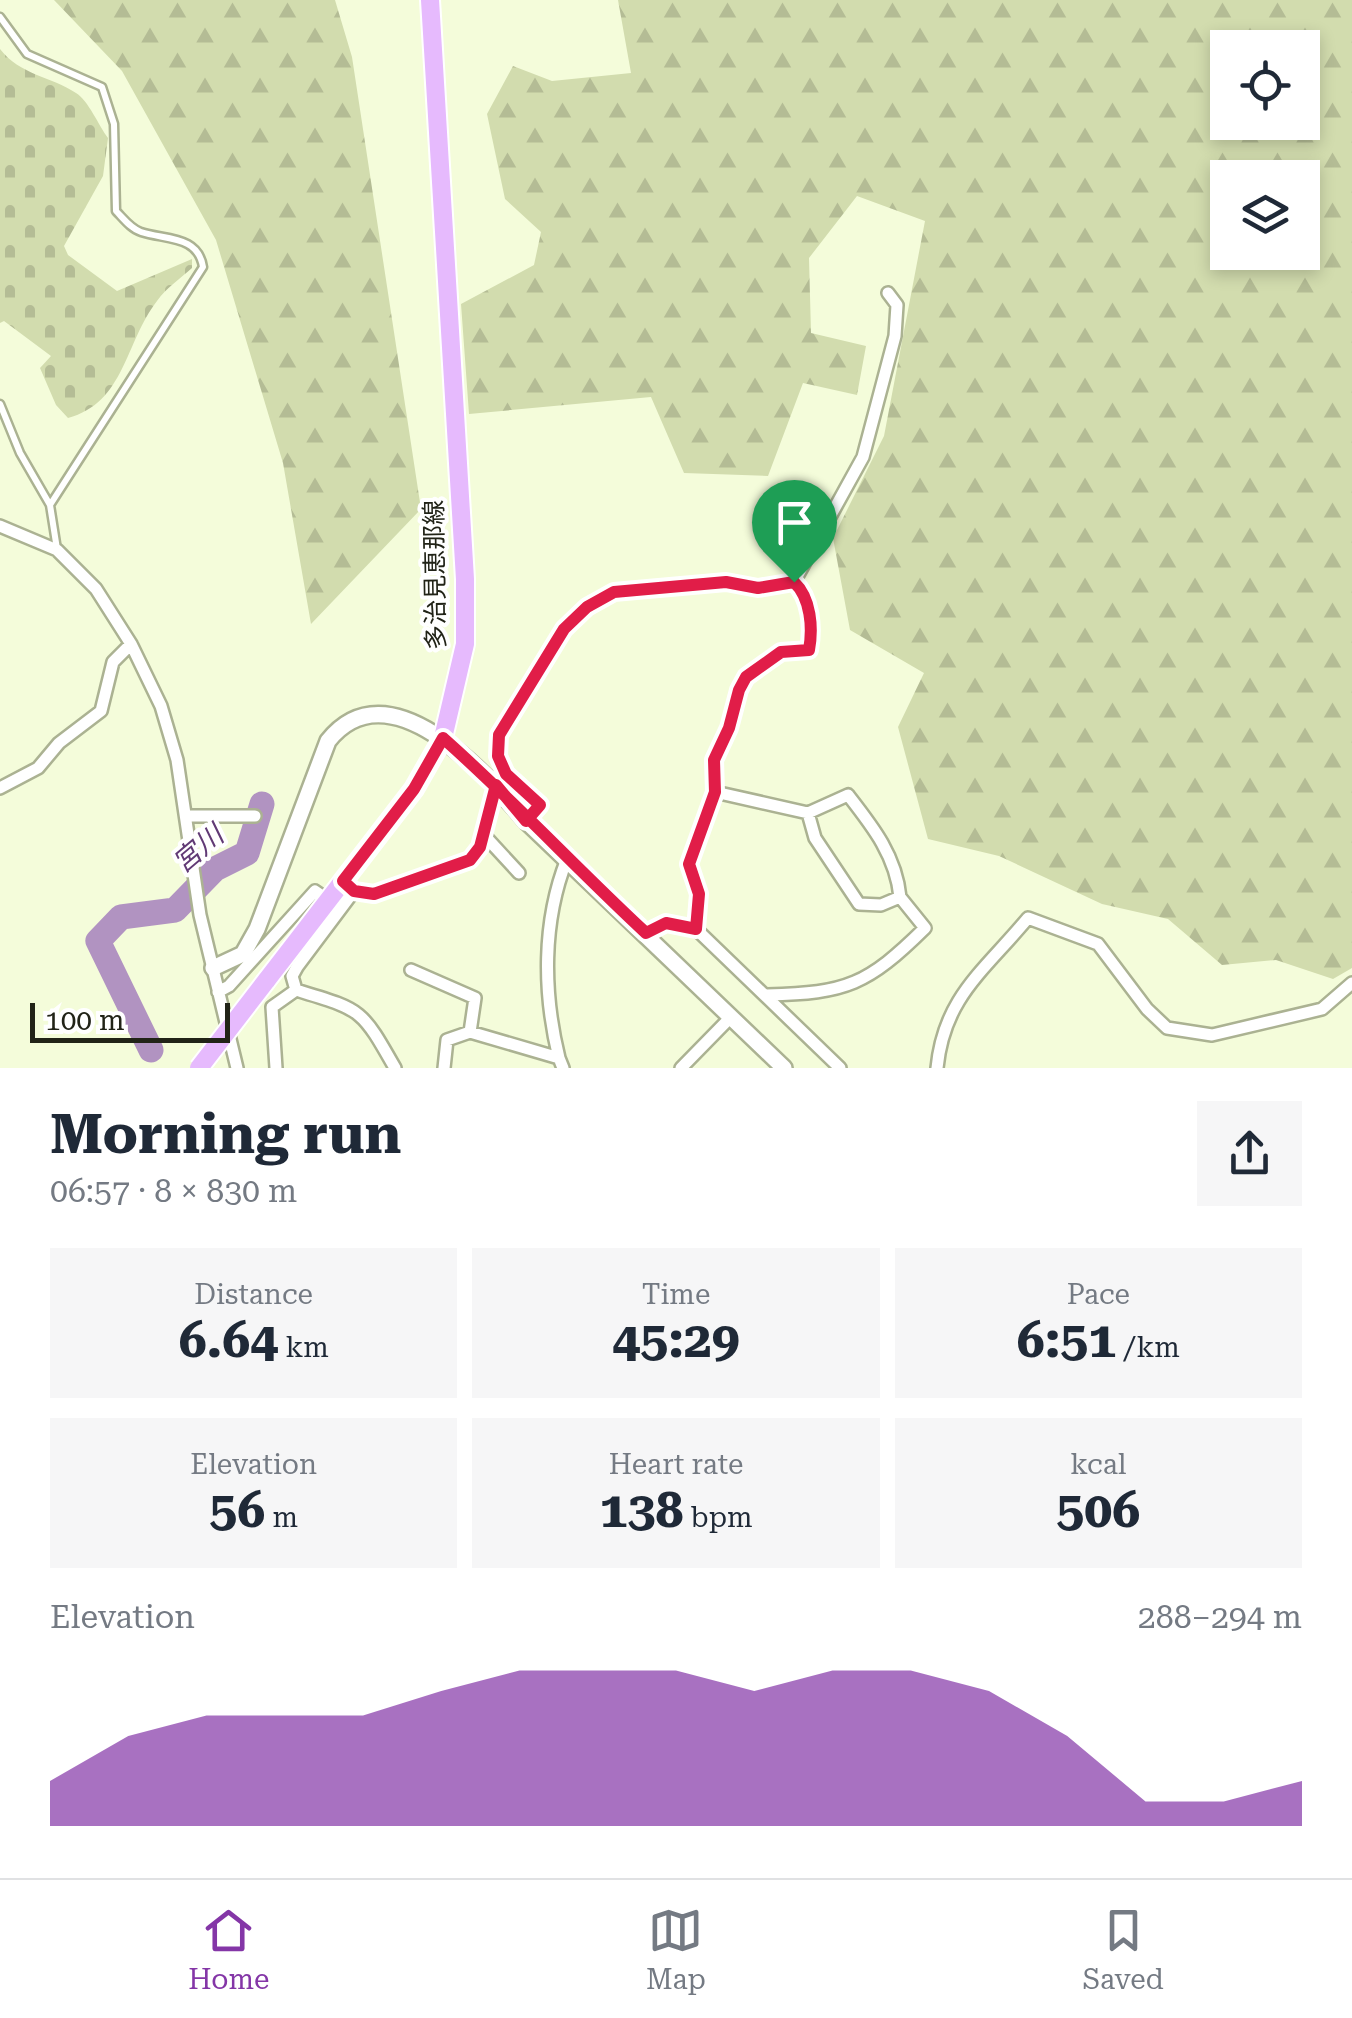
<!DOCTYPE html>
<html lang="en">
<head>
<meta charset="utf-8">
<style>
  body { margin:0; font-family:"Roboto Serif","Noto Sans JP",serif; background:#f6f6f7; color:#1f2937; height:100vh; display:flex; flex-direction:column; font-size:38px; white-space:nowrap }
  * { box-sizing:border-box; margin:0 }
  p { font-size:32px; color:#747a83 }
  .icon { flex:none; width:55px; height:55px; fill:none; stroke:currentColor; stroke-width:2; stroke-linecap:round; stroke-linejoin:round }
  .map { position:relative; height:1068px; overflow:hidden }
  .panel { display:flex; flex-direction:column; background:#fff; flex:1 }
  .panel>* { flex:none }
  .controls { position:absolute; left:1210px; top:30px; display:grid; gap:20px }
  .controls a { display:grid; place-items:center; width:110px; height:110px; border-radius:0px; background:#fff; box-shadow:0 5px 15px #0003; font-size:50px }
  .scale { position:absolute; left:30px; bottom:25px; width:200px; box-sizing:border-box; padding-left:10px; border:5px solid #212317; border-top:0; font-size:28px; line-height:35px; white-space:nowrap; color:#212317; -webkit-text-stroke:8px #fff; paint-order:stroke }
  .pin { position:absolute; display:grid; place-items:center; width:85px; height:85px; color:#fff; margin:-102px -42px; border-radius:50% 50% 50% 0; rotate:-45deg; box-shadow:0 0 10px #0007 }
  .pin .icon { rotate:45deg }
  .round { display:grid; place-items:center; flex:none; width:105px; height:105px; border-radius:0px; background:#f6f6f7 }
  .summary { display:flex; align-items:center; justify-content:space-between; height:170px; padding:0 50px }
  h1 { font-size:55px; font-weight:700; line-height:75px }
  .stats { display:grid; grid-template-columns:repeat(3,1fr); gap:15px; height:170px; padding:10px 50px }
  .stats div { display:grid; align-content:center; border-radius:0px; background:#f6f6f7; text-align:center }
  .stats b { font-size:50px; font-weight:700 }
  .stats small { font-size:28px; font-weight:400 }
  .stats p { font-size:28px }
  .chart { height:280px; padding:20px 50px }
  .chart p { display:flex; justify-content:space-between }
  .chart svg { width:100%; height:180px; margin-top:10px; fill:#8436a7; opacity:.7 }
  .tabs { display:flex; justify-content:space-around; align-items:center; height:140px; border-top:2px solid #e0e1e3; background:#fff; font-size:28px; color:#747a83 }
  .tabs a { display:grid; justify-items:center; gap:5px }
  .tabs .active { color:#8436a7 }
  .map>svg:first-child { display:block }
  .forest { fill:url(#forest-firs); fill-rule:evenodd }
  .cemetery { fill:url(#cemetery-stones) }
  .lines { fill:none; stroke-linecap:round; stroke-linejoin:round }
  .river { stroke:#b193c1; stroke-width:25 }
  .service-casing { stroke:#abb292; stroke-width:11 }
  .minor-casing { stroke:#abb292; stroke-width:16 }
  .tertiary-casing { stroke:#abb292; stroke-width:20 }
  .primary-casing { stroke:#fff; stroke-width:22 }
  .service { stroke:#fff; stroke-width:6 }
  .minor { stroke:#fff; stroke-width:11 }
  .tertiary { stroke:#fff; stroke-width:15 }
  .primary { stroke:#e6bafd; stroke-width:18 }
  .primary-bridge-casing { stroke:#fff; stroke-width:22; stroke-linecap:butt }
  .primary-bridge { stroke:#e6bafd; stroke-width:18 }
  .route-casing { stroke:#fff; stroke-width:20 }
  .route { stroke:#e11d48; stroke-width:12 }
  .labels { text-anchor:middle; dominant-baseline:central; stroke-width:8; stroke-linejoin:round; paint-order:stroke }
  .street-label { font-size:25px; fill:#212317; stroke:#fff }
  .water-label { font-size:28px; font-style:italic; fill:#613a75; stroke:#fff }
</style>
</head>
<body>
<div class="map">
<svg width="1352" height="1068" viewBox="0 0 1352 1068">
  <defs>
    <pattern id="forest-firs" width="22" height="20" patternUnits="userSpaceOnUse" patternTransform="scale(2.5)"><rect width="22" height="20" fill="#d2dcae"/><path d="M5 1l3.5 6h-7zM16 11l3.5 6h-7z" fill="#b4bc95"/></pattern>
    <pattern id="cemetery-stones" width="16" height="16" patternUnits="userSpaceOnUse" patternTransform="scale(2.5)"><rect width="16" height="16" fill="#d2dcae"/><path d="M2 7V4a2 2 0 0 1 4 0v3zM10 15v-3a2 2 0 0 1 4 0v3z" fill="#b4bc95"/></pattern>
  </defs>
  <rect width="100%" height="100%" fill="#f4fcda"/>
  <!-- forest -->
  <path class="forest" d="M54 0H335L352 57 421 509 311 624 283 463 216 240 122 71Z
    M618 0H1352V968L1333 979 1276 960 1222 965 1168 919 1102 904 999 856 928 839 898 727 924 673 850 630 833 538 884 436 925 221 857 196 809 258 811 333 866 346 857 395 803 383 768 476 684 473 651 397 469 414 461 304 534 265 541 232 505 199 487 114 513 66 552 81 631 73ZM1228 48H1302V122H1228ZM1228 178H1302V252H1228Z"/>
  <!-- cemetery -->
  <path class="cemetery" d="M0 49C20 75 50 76 76 93 88 100 99 126 108 138L103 176 64 246 68 255 117 291 192 259V268C181 278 166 288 157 301 125 342 125 403 68 418L56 405 40 368 51 356 4 321 0 323Z"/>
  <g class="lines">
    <!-- river -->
    <path class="river" d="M151 1050 98 941 121 917 175 910 215 869 247 853 262 804"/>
    <defs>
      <path id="service" d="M0 17 27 54 102 87 114 124 116 211C123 218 131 229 141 232 165 240 198 235 203 267L50 505
        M0 404 20 453 50 505 57 549"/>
      <path id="minor" d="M0 526 57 550 96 589 131 644 161 706 177 760 200 915 237 1068
        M794 582 863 457 895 336 897 305 888 293
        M0 788 38 768 59 743 101 711 113 662 131 644
        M715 792 808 813 815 838 859 904 881 905 900 897 925 928C867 985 847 993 767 995
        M808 813 848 795C873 827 896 856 900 897
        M186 816H255
        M526 821 539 805 506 774 498 756 499 735 565 629 587 607 614 593 726 582 758 588 794 582
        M484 835 519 873
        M343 881 354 891 373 894 470 860 481 847 496 785
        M696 929 699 894 689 865 715 792 713 760 729 728 739 690 746 677 781 652 809 650C813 628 811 598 794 582
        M646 933 666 923 696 929 840 1068
        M411 970 475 998 470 1032
        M296 990 292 976 297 967 354 891
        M218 992 229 986 315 891 328 900
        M559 1058C543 993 542 922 567 859
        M276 1068 272 1007 296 990C362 1010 361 1008 395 1068
        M444 1068 447 1040 470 1032 559 1058 563 1068
        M681 1068 730 1018
        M937 1068C944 997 984 971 1028 918L1098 944 1147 1009 1167 1028 1212 1035 1322 1009 1352 983"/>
      <path id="tertiary" d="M213 968 243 954 257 929 328 741C388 665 485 772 526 821L784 1068"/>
      <path id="primary" d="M266 981 414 789 443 738 465 644V579L430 0"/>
    </defs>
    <!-- service casing -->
    <use href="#service" class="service-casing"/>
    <!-- minor casing -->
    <use href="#minor" class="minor-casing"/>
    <!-- tertiary casing -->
    <use href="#tertiary" class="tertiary-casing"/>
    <!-- primary casing -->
    <use href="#primary" class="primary-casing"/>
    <!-- service -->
    <use href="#service" class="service"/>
    <!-- minor -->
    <use href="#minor" class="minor"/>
    <!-- tertiary -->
    <use href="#tertiary" class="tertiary"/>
    <!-- primary -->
    <use href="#primary" class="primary"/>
    <defs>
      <path id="primary-bridge" d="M199 1068 266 981"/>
    </defs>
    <!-- primary-bridge casing -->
    <use href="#primary-bridge" class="primary-bridge-casing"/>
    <!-- primary-bridge -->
    <use href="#primary-bridge" class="primary-bridge"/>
  </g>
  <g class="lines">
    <defs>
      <path id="route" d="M794 582 758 588 726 582 614 592 587 607 564 629 499 735 498 756 506 774 540 805 526 821 496 785 480 847 470 860 374 894 354 891 343 881 414 789 443 738C513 800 577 869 646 933L666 923 696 929 699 894 689 864 715 792 714 760 729 728 739 690 746 677 781 652 809 650C813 628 811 598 794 582"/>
    </defs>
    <!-- route casing -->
    <use href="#route" class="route-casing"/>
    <!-- route -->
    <use href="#route" class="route"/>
  </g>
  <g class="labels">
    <!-- street labels -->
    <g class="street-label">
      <text transform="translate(435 575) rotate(-91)">多治見恵那線</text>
    </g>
    <!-- water labels -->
    <g class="water-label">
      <text transform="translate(198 849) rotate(-40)">宮川</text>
    </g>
  </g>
</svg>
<div class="controls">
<a><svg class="icon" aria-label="locate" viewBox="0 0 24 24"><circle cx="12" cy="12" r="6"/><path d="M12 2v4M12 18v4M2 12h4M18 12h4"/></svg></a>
<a><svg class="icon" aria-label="layers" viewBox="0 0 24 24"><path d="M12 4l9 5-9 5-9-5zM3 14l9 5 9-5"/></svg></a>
</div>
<div class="scale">100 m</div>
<div class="pin" style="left:794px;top:582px;background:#1e9e55"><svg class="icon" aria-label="arrive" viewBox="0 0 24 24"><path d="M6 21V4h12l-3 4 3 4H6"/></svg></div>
</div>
<section class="panel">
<div class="summary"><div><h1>Morning run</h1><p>06:57 · 8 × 830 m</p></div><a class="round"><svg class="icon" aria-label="share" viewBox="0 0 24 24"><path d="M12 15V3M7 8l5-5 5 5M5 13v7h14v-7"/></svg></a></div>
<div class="stats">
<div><p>Distance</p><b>6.64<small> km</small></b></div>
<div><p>Time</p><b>45:29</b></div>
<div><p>Pace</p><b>6:51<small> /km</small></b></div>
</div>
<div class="stats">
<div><p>Elevation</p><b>56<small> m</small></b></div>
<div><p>Heart rate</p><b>138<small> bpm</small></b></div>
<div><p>kcal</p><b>506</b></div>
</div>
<div class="chart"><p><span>Elevation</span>288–294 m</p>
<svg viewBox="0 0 160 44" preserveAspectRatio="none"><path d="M0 44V33L10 22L20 17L30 17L40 17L50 11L60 6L70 6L80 6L90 11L100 6L110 6L120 11L130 22L140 38L150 38L160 33V44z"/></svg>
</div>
</section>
<nav class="tabs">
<a class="active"><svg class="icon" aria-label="home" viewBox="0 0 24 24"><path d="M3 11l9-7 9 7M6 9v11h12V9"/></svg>Home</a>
<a><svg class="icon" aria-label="map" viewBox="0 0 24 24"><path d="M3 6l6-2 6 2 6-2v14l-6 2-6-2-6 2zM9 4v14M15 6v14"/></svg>Map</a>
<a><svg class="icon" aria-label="saved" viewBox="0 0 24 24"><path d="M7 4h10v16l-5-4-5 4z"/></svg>Saved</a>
</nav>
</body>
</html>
